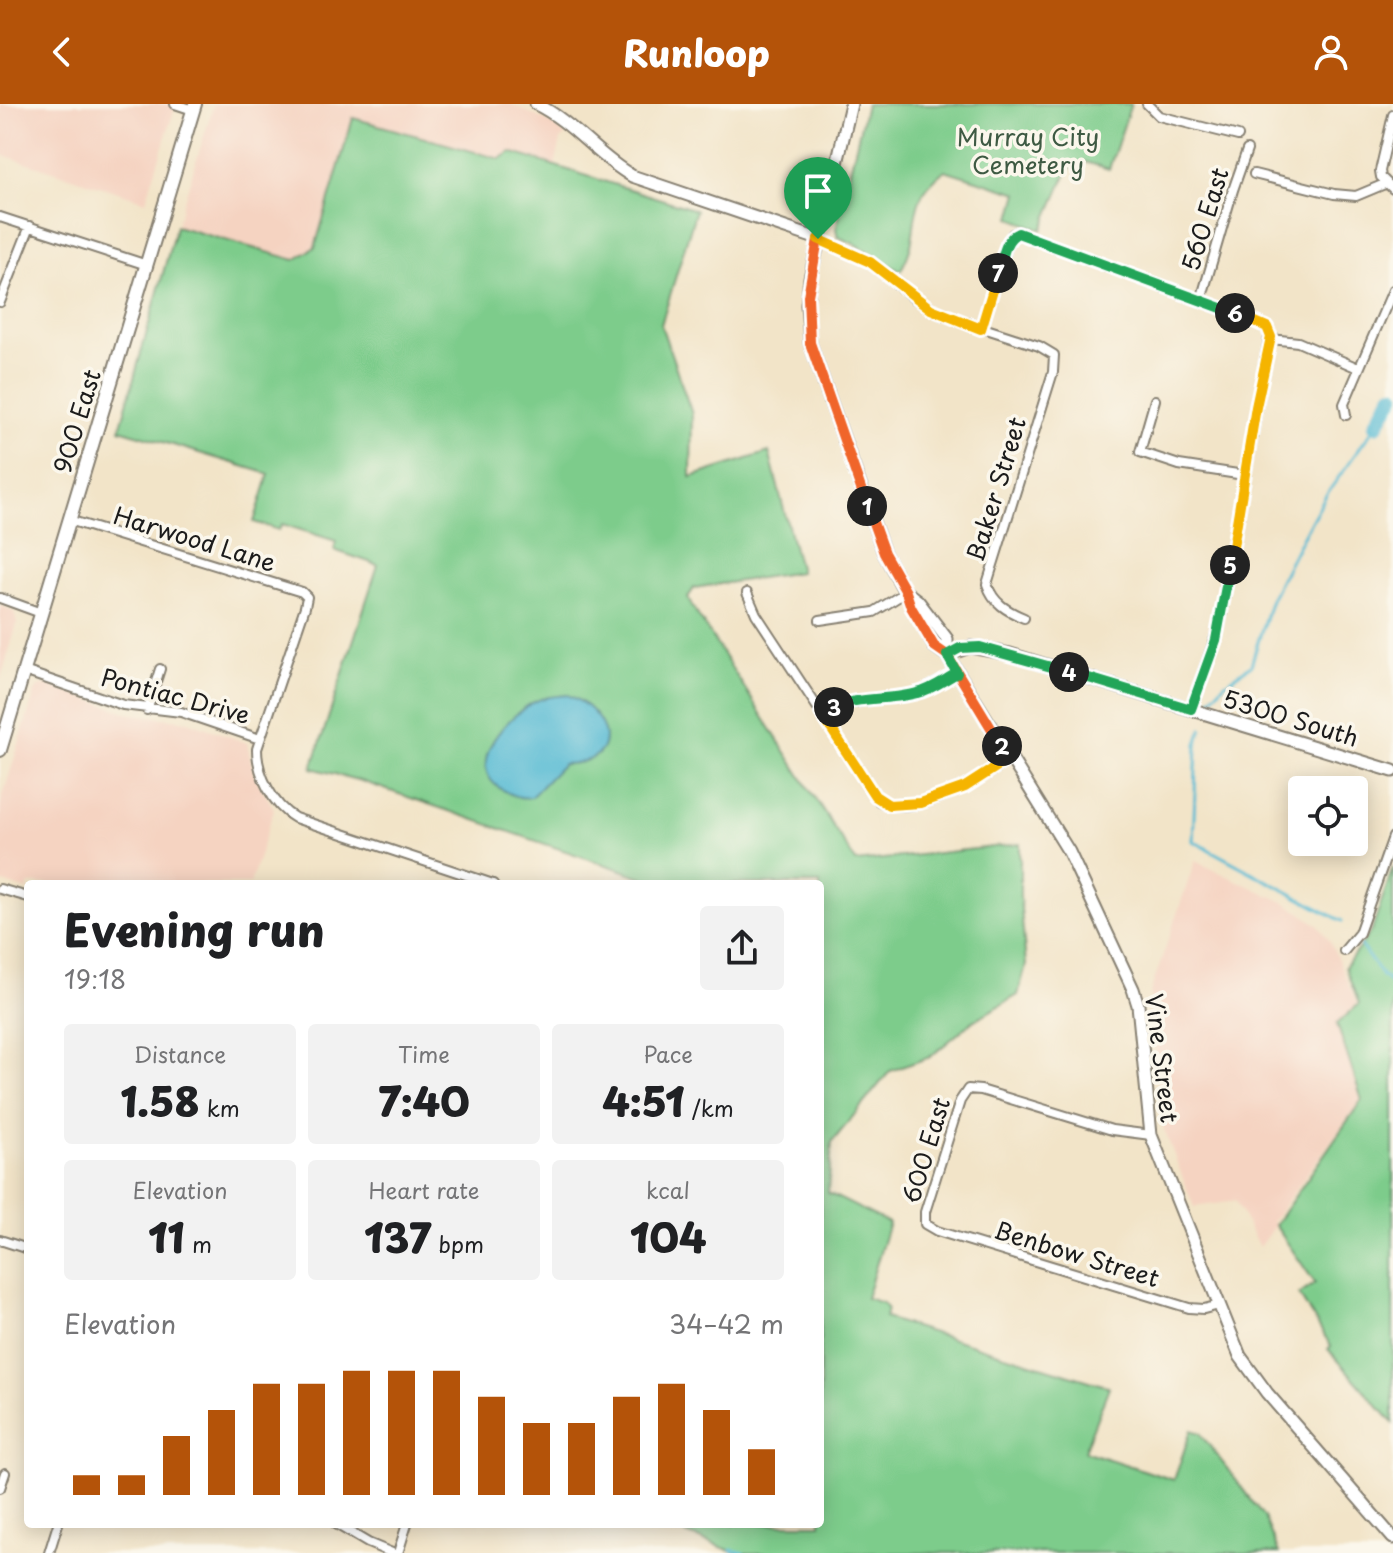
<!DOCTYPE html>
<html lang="en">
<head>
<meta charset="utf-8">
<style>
  body { margin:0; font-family:"Playpen Sans",sans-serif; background:#f2f2f2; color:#202124; height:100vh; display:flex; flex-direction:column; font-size:30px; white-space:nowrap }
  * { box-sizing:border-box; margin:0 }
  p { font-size:26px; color:#757577 }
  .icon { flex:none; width:44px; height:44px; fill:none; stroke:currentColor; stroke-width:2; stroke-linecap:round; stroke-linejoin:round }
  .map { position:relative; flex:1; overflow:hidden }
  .sheet { position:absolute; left:24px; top:776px; width:800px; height:648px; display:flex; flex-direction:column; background:#fff; border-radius:8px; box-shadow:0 4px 20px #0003 }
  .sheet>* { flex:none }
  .tools { position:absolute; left:1288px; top:672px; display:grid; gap:16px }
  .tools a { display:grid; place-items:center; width:80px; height:80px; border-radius:8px; background:#fff; box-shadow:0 4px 20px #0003; font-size:40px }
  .pin { position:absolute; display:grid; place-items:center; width:68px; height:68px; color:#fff; margin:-82px -34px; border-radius:50% 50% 50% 0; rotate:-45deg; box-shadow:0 0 8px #0007 }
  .pin .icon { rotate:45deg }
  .km { position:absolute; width:40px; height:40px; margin:-20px; border-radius:50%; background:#222; color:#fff; font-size:22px; line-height:40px; text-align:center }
  .round { display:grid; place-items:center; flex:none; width:84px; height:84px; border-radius:8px; background:#f2f2f2 }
  .head { display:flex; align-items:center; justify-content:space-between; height:136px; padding:0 40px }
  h1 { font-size:44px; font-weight:800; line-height:60px }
  .figures { display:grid; grid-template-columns:repeat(3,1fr); gap:12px; height:136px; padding:8px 40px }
  .figures div { display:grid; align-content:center; border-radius:8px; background:#f2f2f2; text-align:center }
  .figures b { font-size:40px; font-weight:800 }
  .figures small { font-size:22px; font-weight:400 }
  .figures p { font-size:22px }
  .chart { height:224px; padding:16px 40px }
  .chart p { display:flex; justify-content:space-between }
  .chart svg { width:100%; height:144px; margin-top:8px; stroke:#b45309; stroke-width:6 }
  header { display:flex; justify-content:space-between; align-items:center; height:104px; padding:0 40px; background:#b45309; color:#fff; font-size:36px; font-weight:800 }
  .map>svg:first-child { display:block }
  .built { fill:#f5d3c1 }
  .green { fill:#7dcc8b; stroke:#4c7454; stroke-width:2 }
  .water { fill:#55bad3; stroke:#386b78; stroke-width:2 }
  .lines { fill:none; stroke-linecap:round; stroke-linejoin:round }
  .stream { stroke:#55bad3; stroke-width:3 }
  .river { stroke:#55bad3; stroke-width:16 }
  .street-casing { stroke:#878072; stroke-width:12 }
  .secondary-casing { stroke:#878072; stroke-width:15 }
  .primary-casing { stroke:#878072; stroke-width:16 }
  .street { stroke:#fff; stroke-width:8 }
  .secondary { stroke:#fff; stroke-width:11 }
  .primary { stroke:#fff; stroke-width:12 }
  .split-1-casing { stroke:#fff; stroke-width:16 }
  .split-2-casing { stroke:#fff; stroke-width:16 }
  .split-3-casing { stroke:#fff; stroke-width:16 }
  .split-4-casing { stroke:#fff; stroke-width:16 }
  .split-5-casing { stroke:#fff; stroke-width:16 }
  .split-6-casing { stroke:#fff; stroke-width:16 }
  .split-7-casing { stroke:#fff; stroke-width:16 }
  .split-8-casing { stroke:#fff; stroke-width:16 }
  .split-1 { stroke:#f0652b; stroke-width:10 }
  .split-2 { stroke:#f0652b; stroke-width:10 }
  .split-3 { stroke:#f5b400; stroke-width:10 }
  .split-4 { stroke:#22a559; stroke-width:10 }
  .split-5 { stroke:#22a559; stroke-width:10 }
  .split-6 { stroke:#f5b400; stroke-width:10 }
  .split-7 { stroke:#22a559; stroke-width:10 }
  .split-8 { stroke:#f5b400; stroke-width:10 }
  .labels { text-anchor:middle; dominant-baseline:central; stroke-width:7; stroke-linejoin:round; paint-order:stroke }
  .park-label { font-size:24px; fill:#3e5a43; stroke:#fbf7ec }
  .street-label { font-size:24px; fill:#1c1c1c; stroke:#fbf7ec }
</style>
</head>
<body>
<header><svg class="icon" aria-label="back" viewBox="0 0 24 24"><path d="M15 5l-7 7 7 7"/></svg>Runloop<svg class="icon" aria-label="person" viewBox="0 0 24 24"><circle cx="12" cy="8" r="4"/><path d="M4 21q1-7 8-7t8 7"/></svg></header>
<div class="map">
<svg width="1393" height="1449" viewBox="0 0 1393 1449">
  <rect width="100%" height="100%" fill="#fbf7ec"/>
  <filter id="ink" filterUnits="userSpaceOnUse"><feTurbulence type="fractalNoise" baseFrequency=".0125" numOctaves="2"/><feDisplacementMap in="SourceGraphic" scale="16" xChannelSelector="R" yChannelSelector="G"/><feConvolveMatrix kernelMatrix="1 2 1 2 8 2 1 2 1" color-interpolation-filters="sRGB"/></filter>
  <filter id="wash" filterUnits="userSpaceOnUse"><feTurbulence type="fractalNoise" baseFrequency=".006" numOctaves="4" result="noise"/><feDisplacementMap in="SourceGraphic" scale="32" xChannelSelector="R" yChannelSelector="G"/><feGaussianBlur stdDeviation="1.8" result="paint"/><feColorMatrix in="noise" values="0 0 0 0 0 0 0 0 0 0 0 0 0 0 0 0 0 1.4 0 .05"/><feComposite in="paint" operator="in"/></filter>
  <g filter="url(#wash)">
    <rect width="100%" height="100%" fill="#f2e4c8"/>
    <!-- built -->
    <path class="built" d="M0 0H176L146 97 0 50Z
      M214 0H510L547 17 566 31 561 36 555 62 511 48 501 55 353 14 315 143 295 156 176 122Z
      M0 501 14 508 17 520 0 577Z
      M47 581 131 610 188 617 247 639 254 670 274 705 250 780H28V786L0 778V701L35 588 38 583Z
      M1195 757 1288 800 1317 820 1330 837 1357 900 1336 920 1361 996 1272 1118 1275 1121 1259 1143 1235 1097 1194 1103 1162 1020 1150 889Z"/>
    <!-- green -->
    <path class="green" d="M866 0H1131L1109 65 1082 57 1068 66 1042 126 1011 114 1018 89 945 66C935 74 925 83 920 95 910 122 918 138 900 167L857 141 838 133 836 125Z
      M353 14 500 55 511 48 696 106 661 221 692 310 691 373 769 348 800 468 694 484 688 494 692 502 856 758 1020 740V793L1026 861 1018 891 973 917 930 953 890 967 832 1038 828 1089 889 1119 866 1194 883 1199 887 1204 885 1214 1109 1283 1084 1347 1174 1376 1191 1326 1200 1329 1264 1413 1279 1449H737L659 1420H820V780H662L361 677 312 664 378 461 334 446 336 437 282 420 279 426 254 418 269 370 120 325 176 122 295 156 315 143Z
      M1393 763V1319L1328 1245 1331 1242 1299 1191 1315 1179 1275 1121 1362 996 1337 920 1359 900 1345 863 1372 826Z"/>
    <!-- water -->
    <path class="water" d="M568 591C611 609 625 660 563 660L531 693C519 695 511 691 501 685 461 660 509 610 536 597 546 592 557 592 568 591Z"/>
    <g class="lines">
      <!-- stream -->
      <path class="stream" d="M1210 596 1224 580 1251 561 1271 495 1304 430 1326 391 1376 321
        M1202 625 1197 640 1193 737 1342 817
        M1360 841 1382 872 1393 881
        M732 1446 744 1449"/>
      <!-- river -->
      <path class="river" d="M1376 321 1393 291"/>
    </g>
  </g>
  <g filter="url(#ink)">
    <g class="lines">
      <defs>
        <path id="street" d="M175 0 193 6
          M1147 0 1159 12 1238 32
          M1393 11 1380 67 1381 73 1393 85
          M1254 70 1334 90 1356 92 1387 79
          M0 113 147 161
          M818 135 870 158 914 194 943 211 1039 242 1054 251 1053 268 987 480C993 499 1007 507 1024 514
          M1201 196 1233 86 1247 46
          M0 198 30 122
          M981 225 1008 139 1013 130 1018 129 1260 219 1270 228 1220 519 1191 605
          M1271 235 1298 238 1358 264
          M1155 296 1140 348 1179 361 1244 371
          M1346 311 1344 300 1393 186
          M69 416 302 488 307 493 305 503 257 645C257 670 273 702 295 714L493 780
          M747 489 756 510 879 697C913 715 983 675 1010 654
          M0 494 41 509
          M820 516 874 508 906 488
          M24 567 123 601 181 608 260 635
          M147 606 160 565
          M821 609 840 600 916 590 957 569
          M0 785 28 793
          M1344 847 1359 829 1393 733
          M1151 1031 1112 1026 981 986 968 985 960 997 925 1108V1120L937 1127 1189 1204 1204 1205 1219 1201
          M0 1136 28 1145
          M0 1384 5 1369
          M336 1420 368 1439 392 1449
          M49 1449 58 1420
          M398 1449 407 1420"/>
        <path id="secondary" d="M536 0C573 18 597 52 632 72L818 135
          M851 0 810 174 807 201 810 239 884 449 934 542 947 551 1069 748 1133 885 1138 901 1151 1031 1240 1252 1267 1289 1393 1434
          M906 488 918 497 947 535V551
          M947 551 970 543 1010 550 1393 667"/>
        <path id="primary" d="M0 646 195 0"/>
      </defs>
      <!-- street casing -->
      <use href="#street" class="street-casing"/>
      <!-- secondary casing -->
      <use href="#secondary" class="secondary-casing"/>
      <!-- primary casing -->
      <use href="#primary" class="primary-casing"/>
      <!-- street -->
      <use href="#street" class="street"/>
      <!-- secondary -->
      <use href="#secondary" class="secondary"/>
      <!-- primary -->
      <use href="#primary" class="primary"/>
    </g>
  </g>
  <g class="lines" filter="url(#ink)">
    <defs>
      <path id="split-1" d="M818 135 808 192 810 239 867 402"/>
      <path id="split-2" d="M867 402 884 449 906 488 911 503 934 542 947 551 1002 642"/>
      <path id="split-3" d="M834 603 821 609 875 692 889 701 920 699 965 683 1010 654 1002 642"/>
      <path id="split-4" d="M834 603C855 593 893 596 917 589 931 586 944 576 957 569L947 551 960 544 980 543 1069 568"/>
      <path id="split-5" d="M1069 568 1191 605 1216 536 1230 461"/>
      <path id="split-6" d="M1230 461 1256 303 1271 233 1267 223 1235 209"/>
      <path id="split-7" d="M998 169C1003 155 1004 135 1018 129L1235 209"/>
      <path id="split-8" d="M818 135 870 158 931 205 981 225 998 169"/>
    </defs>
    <!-- split-1 casing -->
    <use href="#split-1" class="split-1-casing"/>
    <!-- split-2 casing -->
    <use href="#split-2" class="split-2-casing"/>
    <!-- split-3 casing -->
    <use href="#split-3" class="split-3-casing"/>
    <!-- split-4 casing -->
    <use href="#split-4" class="split-4-casing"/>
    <!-- split-5 casing -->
    <use href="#split-5" class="split-5-casing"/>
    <!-- split-6 casing -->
    <use href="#split-6" class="split-6-casing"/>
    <!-- split-7 casing -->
    <use href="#split-7" class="split-7-casing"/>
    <!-- split-8 casing -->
    <use href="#split-8" class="split-8-casing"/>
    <!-- split-1 -->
    <use href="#split-1" class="split-1"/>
    <!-- split-2 -->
    <use href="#split-2" class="split-2"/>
    <!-- split-3 -->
    <use href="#split-3" class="split-3"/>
    <!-- split-4 -->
    <use href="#split-4" class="split-4"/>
    <!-- split-5 -->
    <use href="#split-5" class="split-5"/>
    <!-- split-6 -->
    <use href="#split-6" class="split-6"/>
    <!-- split-7 -->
    <use href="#split-7" class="split-7"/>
    <!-- split-8 -->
    <use href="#split-8" class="split-8"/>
  </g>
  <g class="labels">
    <!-- park labels -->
    <g class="park-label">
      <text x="1028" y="32">Murray City<tspan x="1028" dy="28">Cemetery</tspan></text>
    </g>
    <!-- street labels -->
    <g class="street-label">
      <text transform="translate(1204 115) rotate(-73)">560 East</text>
      <text transform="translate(76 317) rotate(-73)">900 East</text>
      <text transform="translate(995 385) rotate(-73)">Baker Street</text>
      <text transform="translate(195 434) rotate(17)">Harwood Lane</text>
      <text transform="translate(176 591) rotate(15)">Pontiac Drive</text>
      <text transform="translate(1291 613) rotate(17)">5300 South</text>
      <text transform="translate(1163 954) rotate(83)">Vine Street</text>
      <text transform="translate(925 1046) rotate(-73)">600 East</text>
      <text transform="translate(1077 1149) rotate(17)">Benbow Street</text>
    </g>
  </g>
</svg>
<div class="tools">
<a><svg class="icon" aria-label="locate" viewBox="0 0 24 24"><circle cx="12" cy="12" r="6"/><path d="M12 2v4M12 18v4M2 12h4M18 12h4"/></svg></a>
</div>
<div class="pin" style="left:818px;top:135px;background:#1e9e55"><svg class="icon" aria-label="arrive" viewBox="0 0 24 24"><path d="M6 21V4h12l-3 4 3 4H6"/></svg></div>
<b class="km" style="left:867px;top:402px">1</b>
<b class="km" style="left:1002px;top:642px">2</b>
<b class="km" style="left:834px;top:603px">3</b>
<b class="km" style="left:1069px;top:568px">4</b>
<b class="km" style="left:1230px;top:461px">5</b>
<b class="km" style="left:1235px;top:209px">6</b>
<b class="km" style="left:998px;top:169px">7</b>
<section class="sheet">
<div class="head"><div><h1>Evening run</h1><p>19:18</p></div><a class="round"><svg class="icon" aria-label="share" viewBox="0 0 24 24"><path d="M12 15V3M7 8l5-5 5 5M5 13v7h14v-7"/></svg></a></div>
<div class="figures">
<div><p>Distance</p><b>1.58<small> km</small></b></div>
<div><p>Time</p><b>7:40</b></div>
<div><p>Pace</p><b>4:51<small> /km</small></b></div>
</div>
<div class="figures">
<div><p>Elevation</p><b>11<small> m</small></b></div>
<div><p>Heart rate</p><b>137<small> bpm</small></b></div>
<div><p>kcal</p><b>104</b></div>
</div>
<div class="chart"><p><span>Elevation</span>34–42 m</p>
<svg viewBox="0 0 160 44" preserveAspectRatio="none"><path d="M5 44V38M15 44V38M25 44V26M35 44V18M45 44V10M55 44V10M65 44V6M75 44V6M85 44V6M95 44V14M105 44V22M115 44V22M125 44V14M135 44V10M145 44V18M155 44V30"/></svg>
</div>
</section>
</div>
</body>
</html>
